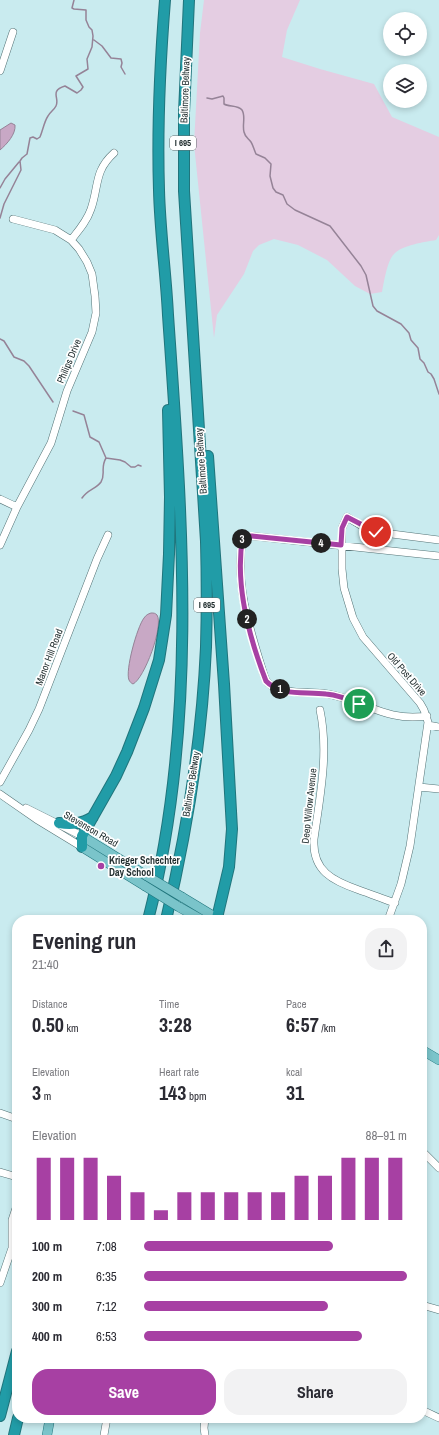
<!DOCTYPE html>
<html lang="en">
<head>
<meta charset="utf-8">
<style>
  body { margin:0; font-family:"Archivo Narrow",sans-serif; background:#f2f2f3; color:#2b2b33; height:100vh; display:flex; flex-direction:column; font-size:15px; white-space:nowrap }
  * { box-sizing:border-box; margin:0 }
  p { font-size:13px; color:#7c7c81 }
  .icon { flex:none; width:22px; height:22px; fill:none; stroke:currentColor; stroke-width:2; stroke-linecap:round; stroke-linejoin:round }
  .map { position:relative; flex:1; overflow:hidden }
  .side { position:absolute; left:12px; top:915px; width:415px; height:508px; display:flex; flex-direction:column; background:#fff; border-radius:16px; box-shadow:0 2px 6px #0003 }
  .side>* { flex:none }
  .buttons { position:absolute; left:383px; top:12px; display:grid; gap:8px }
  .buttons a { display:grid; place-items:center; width:44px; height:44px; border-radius:50%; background:#fff; box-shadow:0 2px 6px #0003; font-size:20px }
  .pin { position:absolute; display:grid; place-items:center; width:34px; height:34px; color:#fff; margin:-17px; border:2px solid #fff; border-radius:50%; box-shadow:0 1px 4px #0007 }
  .km { position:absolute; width:20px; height:20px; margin:-10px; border-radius:50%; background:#222; color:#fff; font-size:11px; line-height:20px; text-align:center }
  .round { display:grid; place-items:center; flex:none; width:42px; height:42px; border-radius:16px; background:#f2f2f3 }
  .overview { display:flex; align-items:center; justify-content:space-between; height:68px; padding:0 20px }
  h1 { font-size:22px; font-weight:700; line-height:30px }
  .stats { display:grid; grid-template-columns:repeat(3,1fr); gap:6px; height:68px; padding:4px 20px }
  .stats div { display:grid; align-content:center }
  .stats b { font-size:20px; font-weight:700 }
  .stats small { font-size:11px; font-weight:400 }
  .stats p { font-size:11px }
  .chart { height:112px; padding:8px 20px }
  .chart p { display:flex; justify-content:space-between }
  .chart svg { width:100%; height:72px; margin-top:4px; stroke:#a740a3; stroke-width:6 }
  .button { display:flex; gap:8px; margin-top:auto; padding:8px 20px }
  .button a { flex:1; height:46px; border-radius:16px; background:#a740a3; color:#fff; font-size:16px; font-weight:700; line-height:46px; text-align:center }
  .button a+a { background:#f2f2f3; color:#2b2b33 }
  ul { padding:0 20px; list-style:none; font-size:13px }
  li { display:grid; grid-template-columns:64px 48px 1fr; align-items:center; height:30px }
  li i { height:10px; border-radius:5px; background:#a740a3 }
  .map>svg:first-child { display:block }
  .green { fill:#e4cde2 }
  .water { fill:#c8a8c5; stroke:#958397 }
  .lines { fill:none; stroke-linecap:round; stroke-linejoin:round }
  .stream { stroke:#958397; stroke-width:1.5 }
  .minor-casing { stroke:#547376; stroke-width:8 }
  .major-casing { stroke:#20757c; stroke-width:10 }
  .highway-casing { stroke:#20757c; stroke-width:12 }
  .minor { stroke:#fff; stroke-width:7 }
  .major { stroke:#7ac4ca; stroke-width:9 }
  .highway { stroke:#219ca7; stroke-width:10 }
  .major-bridge-casing { stroke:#20757c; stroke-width:10; stroke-linecap:butt }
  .major-bridge { stroke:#7ac4ca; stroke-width:9 }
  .route-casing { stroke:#fff; stroke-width:8 }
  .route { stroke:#a740a3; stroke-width:5 }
  .poi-dot { fill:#a740a3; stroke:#fff; stroke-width:1.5 }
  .labels { text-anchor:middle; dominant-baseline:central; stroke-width:3.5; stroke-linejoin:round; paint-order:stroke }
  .shield { fill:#fff; stroke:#626b6c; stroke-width:1 }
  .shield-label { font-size:9px; font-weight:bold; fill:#1f2c2d }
  .street-label { font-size:10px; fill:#1f2c2d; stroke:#fff }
  .poi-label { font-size:10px; font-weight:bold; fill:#1f2c2d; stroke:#fff; text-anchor:start }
</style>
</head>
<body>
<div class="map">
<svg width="439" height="1435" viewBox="0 0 439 1435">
  <rect width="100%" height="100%" fill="#c9ebef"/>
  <!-- green -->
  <path class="green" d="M204 0H300L287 30 282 57 320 69 374 84 392 117 439 137V235L436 240C425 242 402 245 394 254 387 261 384 282 382 292L370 294 355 286 327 260 298 245 274 239 259 245 253 251 244 274 217 315 214 338 194 144 200 33Z"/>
  <!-- water -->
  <path class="water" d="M11 123 15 125C16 134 7 144 0 150V130Z
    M151 613C154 613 155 613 157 615 164 626 144 679 133 684 131 683 130 682 129 680 125 671 137 627 144 618 146 615 148 614 151 613Z"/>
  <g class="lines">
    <!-- stream -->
    <path class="stream" d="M94 40 102 46 111 58 121 59 122 63 121 67 125 74
      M207 98 212 99 223 96 224 98V104C229 107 238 105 242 110 246 116 242 125 244 132 245 137 248 138 251 142 253 145 254 150 256 154L265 158 271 164 270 176 273 188 276 192 283 195 287 204 295 210 330 226 361 266 366 275 373 306 377 311 401 324 409 333 411 340 418 348 420 359 424 363 428 372 431 374 434 379 439 394
      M0 188 5 179 19 162
      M0 218 4 204 21 170 20 161 22 158 27 154 30 138 33 137 37 139 40 137C43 130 44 122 48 116 50 112 54 110 56 106 60 98 49 91 65 86L77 93 81 90 83 87 76 76 88 69 87 59 92 47 93 36 92 30 89 27 86 20V10L74 9 72 8 74 0
      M0 339 4 341 14 357 24 361 29 366 53 402
      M73 411 84 415 90 437 99 442 106 458
      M106 458 120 460 125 462 131 467H135L138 465 141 466
      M82 498C88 489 96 489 101 482 106 474 100 468 106 458"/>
    <defs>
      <path id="minor" d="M0 71 13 32
        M71 240C79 230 87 221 91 209 99 186 94 171 114 153
        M0 499 17 507
        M0 545 17 507 51 443 67 391 92 332 96 313 95 296 92 274 87 262 79 249 71 240 55 230 13 219
        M320 710C329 753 320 796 314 839 312 871 333 881 359 890 371 894 383 899 395 903
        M427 716C385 722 366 701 328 694 311 691 293 695 276 688 269 685 266 682 264 675 250 630 234 584 243 536H252L439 556
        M428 725 439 727
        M0 782 29 730 39 709 97 559 108 535
        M419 787 439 789
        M0 794 36 819 82 847
        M26 808 82 836
        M388 920 401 884 410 846 428 722 424 710 420 703 363 637 353 618 344 588 342 569V528L347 517 362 526 376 532 439 540
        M0 1113 17 1119
        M422 1151 439 1168
        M0 1172 17 1177
        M0 1283 12 1248V1220L17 1205
        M422 1305 439 1310
        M422 1410 439 1418
        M104 1435 107 1418
        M205 1435 204 1428 205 1418"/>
      <path id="major" d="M82 836 147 876
        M82 847 145 886
        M182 897 220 920
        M179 907 202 920
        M422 1050 439 1060
        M47 1435 50 1418"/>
      <path id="highway" d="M208 456 224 684 232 829 229 867 217 918
        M59 823C72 825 81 824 93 817
        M82 847V836L116 776 127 752 144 708 159 660 166 615 169 554 170 497 168 410
        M148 920C199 722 182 517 168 315 166 274 160 232 159 190 157 127 160 63 165 0
        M166 920C187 831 202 739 206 647 207 612 207 577 206 541L184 191V113L189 0
        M0 1416 17 1351
        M14 1435 18 1418"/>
    </defs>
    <!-- minor casing -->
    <use href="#minor" class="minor-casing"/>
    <!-- major casing -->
    <use href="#major" class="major-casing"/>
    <!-- highway casing -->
    <use href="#highway" class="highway-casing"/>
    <!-- minor -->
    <use href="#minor" class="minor"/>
    <!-- major -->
    <use href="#major" class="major"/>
    <!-- highway -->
    <use href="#highway" class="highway"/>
    <defs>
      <path id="major-bridge" d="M147 876 182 897
        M145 886 179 907"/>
    </defs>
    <!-- major-bridge casing -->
    <use href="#major-bridge" class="major-bridge-casing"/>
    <!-- major-bridge -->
    <use href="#major-bridge" class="major-bridge"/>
  </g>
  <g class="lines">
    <defs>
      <path id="route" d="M359 704C348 699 337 695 326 694 306 691 281 697 266 681 249 637 234 583 243 536H252L341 545 342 528 347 517 376 532"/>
    </defs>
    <!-- route casing -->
    <use href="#route" class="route-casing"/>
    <!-- route -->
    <use href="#route" class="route"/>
  </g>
  <!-- markers -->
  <circle class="poi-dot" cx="101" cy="866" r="4"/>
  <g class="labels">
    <!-- shield labels -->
    <g class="shield">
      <rect x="170" y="136" width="26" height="14" rx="3"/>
      <rect x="194" y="598" width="26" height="14" rx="3"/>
    </g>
    <g class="shield-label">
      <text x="183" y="143">I 695</text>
      <text x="207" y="605">I 695</text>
    </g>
    <!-- street labels -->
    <g class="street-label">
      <text transform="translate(185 90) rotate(-88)">Baltimore Beltway</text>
      <text transform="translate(69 361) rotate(-67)">Philips Drive</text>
      <text transform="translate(201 461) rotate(-94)">Baltimore Beltway</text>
      <text transform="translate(49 657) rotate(-69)">Manor Hill Road</text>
      <text transform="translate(407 674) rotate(49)">Old Post Drive</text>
      <text transform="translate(191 784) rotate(-81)">Baltimore Beltway</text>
      <text transform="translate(309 806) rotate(-84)">Deep Willow Avenue</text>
      <text transform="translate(91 829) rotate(30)">Stevenson Road</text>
    </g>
    <!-- poi labels -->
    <g class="poi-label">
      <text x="109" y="860">Krieger Schechter<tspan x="109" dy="12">Day School</tspan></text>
    </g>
  </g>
</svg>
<div class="buttons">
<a><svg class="icon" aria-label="locate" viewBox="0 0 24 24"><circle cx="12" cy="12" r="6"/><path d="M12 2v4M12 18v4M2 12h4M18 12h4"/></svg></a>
<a><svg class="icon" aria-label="layers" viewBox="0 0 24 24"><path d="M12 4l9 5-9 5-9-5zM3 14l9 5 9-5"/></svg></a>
</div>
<div class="pin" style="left:359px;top:704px;background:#1e9e55"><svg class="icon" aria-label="arrive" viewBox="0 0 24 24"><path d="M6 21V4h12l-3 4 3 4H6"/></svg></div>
<div class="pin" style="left:376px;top:532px;background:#d93025"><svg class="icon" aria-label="check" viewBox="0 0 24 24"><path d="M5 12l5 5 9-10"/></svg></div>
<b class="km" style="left:280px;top:689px">1</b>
<b class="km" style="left:247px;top:619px">2</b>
<b class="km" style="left:242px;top:539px">3</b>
<b class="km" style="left:321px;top:543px">4</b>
<section class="side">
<div class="overview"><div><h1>Evening run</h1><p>21:40</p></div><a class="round"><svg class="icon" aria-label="share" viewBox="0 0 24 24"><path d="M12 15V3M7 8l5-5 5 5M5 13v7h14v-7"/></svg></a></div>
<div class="stats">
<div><p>Distance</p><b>0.50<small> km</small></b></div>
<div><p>Time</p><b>3:28</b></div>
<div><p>Pace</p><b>6:57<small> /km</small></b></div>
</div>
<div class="stats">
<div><p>Elevation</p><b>3<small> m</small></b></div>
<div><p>Heart rate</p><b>143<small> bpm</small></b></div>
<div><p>kcal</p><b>31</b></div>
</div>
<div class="chart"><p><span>Elevation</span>88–91 m</p>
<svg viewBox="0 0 160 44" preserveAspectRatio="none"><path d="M5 44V6M15 44V6M25 44V6M35 44V17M45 44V27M55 44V38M65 44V27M75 44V27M85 44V27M95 44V27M105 44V27M115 44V17M125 44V17M135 44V6M145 44V6M155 44V6"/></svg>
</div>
<ul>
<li><b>100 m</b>7:08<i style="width:72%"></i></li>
<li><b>200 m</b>6:35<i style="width:100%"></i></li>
<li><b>300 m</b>7:12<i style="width:70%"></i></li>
<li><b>400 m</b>6:53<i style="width:83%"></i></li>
</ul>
<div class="button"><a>Save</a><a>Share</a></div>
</section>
</div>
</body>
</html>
